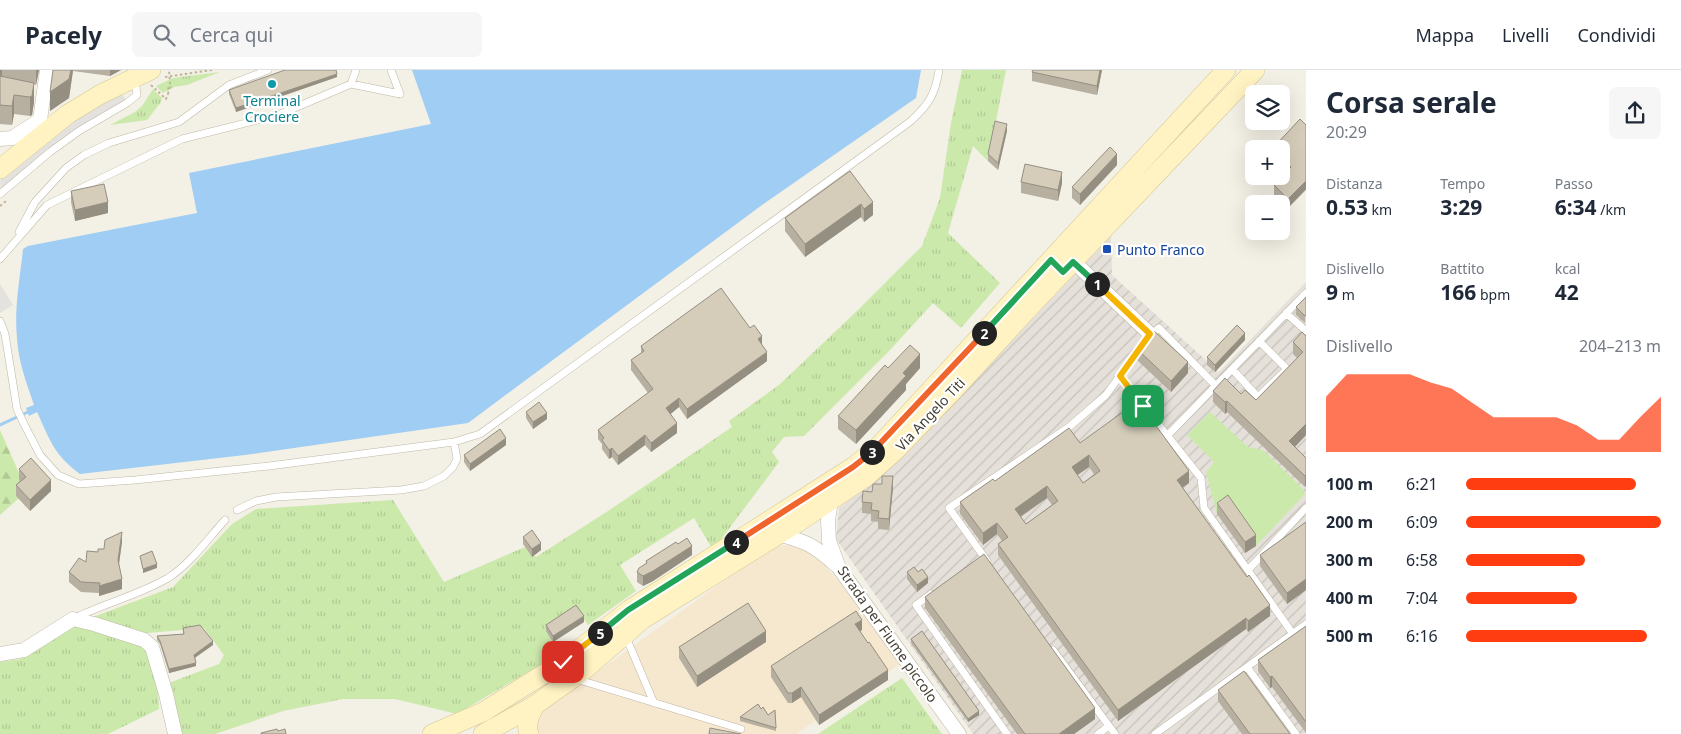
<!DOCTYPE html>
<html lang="it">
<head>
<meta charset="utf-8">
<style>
  body { margin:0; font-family:"Noto Sans",sans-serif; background:#f6f6f7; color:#1f2937; height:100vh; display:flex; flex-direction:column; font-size:19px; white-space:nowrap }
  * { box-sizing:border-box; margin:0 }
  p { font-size:16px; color:#747a83 }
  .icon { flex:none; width:28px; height:28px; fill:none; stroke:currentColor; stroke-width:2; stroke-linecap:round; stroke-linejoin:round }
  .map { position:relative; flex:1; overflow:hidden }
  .panel { display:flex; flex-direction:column; background:#fff; width:375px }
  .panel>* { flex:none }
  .buttons { position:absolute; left:1245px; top:15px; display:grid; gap:10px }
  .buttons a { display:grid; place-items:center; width:45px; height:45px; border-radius:8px; background:#fff; box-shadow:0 5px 20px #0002; font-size:25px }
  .pin { position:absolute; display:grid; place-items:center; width:42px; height:42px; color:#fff; margin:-21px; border-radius:10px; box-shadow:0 2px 8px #0006 }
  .km { position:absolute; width:25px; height:25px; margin:-12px; border-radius:50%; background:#222; color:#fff; font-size:14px; line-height:25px; text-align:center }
  .round { display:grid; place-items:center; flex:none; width:52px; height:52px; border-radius:8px; background:#f6f6f7 }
  .overview { display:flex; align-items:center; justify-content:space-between; height:85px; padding:0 20px }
  h1 { font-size:28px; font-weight:700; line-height:38px }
  .stats { display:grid; grid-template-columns:repeat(3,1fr); gap:8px; height:85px; padding:5px 20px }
  .stats div { display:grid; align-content:center }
  .stats b { font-size:21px; font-weight:700 }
  .stats small { font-size:14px; font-weight:400 }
  .stats p { font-size:14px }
  .chart { height:140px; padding:10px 20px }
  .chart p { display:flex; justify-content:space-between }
  .chart svg { width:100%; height:90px; margin-top:5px; fill:#ff3d10; opacity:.7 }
  ul { padding:0 20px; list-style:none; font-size:16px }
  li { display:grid; grid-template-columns:80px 60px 1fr; align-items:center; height:38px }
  li i { height:12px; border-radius:6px; background:#ff3d10 }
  header { display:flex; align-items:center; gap:30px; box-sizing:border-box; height:70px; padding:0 25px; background:#fff; border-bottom:1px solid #e0e1e3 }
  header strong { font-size:24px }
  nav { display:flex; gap:28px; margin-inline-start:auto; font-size:18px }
  .search { width:350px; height:45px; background:#f6f6f7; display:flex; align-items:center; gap:12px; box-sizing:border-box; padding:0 18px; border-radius:8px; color:#747a83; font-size:19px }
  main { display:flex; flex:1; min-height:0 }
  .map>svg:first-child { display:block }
  .commercial { fill:#f6e7cf }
  .industrial { fill:url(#industrial-furrows) }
  .grass { fill:url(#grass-tufts) }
  .forest { fill:url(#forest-firs) }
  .green { fill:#cce9ac }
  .parking { fill:#e4e2de }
  .water { fill:#9fcdf3 }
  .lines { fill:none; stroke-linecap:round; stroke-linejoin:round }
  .stream { stroke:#9fcdf3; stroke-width:3 }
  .lane-casing { stroke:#bfb8a7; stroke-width:8 }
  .street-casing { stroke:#bfb8a7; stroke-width:15 }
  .secondary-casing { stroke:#d5c693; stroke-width:20 }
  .path { stroke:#c1b498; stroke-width:2; stroke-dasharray:2.5 2.5; stroke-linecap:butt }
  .lane { stroke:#fff; stroke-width:7 }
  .street { stroke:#fff; stroke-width:14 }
  .secondary { stroke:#fff3c3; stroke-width:19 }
  .path-bridge { stroke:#c1b498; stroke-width:2; stroke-dasharray:2.5 2.5; stroke-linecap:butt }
  .wall { fill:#b7afa0; fill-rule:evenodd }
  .shaded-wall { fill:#958f82 }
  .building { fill:#d5ccba; stroke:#958f82; fill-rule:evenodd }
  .split-1-casing { stroke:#fff; stroke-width:10 }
  .split-2-casing { stroke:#fff; stroke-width:10 }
  .split-3-casing { stroke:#fff; stroke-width:10 }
  .split-4-casing { stroke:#fff; stroke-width:10 }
  .split-5-casing { stroke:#fff; stroke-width:10 }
  .split-6-casing { stroke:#fff; stroke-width:10 }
  .split-1 { stroke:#f5b400; stroke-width:6 }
  .split-2 { stroke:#22a559; stroke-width:6 }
  .split-3 { stroke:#f0652b; stroke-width:6 }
  .split-4 { stroke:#f0652b; stroke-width:6 }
  .split-5 { stroke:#22a559; stroke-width:6 }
  .split-6 { stroke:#f5b400; stroke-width:6 }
  .culture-dot { fill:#0f9aa8; stroke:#fff; stroke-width:2 }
  .transit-dot { fill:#1a4fb4; stroke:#fff; stroke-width:2 }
  .labels { text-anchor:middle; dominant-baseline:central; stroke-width:4.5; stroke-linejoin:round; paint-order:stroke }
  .culture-label { font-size:14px; fill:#0d838f; stroke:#fff }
  .transit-label { font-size:14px; fill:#164399; stroke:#fff; text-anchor:start }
  .street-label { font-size:14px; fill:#464034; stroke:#fff }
</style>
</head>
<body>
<header>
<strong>Pacely</strong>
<div class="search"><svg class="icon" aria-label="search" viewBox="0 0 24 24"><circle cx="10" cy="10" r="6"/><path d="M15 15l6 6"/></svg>Cerca qui</div>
<nav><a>Mappa</a><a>Livelli</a><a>Condividi</a></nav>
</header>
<main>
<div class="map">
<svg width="1306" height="664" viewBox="0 0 1306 664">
  <defs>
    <pattern id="industrial-furrows" width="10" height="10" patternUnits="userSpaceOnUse" patternTransform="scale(1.25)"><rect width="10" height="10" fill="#e5e1da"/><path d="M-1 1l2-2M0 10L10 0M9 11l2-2" fill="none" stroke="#c6c2bc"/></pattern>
    <pattern id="grass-tufts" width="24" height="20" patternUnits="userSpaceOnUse" patternTransform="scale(1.25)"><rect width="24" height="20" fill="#cce9ac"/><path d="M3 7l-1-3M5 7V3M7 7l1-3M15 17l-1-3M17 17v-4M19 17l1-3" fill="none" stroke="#b1c995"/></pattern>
    <pattern id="forest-firs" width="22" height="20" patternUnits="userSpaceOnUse" patternTransform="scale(1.25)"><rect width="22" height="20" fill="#cce9ac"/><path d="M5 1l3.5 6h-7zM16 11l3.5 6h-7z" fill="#b1c995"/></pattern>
  </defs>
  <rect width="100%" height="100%" fill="#f3f0e5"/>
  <!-- commercial -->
  <path class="commercial" d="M774 475 799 476 817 485 903 592 796 664H536L537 648 548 637Z"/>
  <!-- industrial -->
  <path class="industrial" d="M1111 166 1112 205 1219 302 1306 212V664H973L836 469 839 438 885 400 947 339Z"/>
  <!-- grass -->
  <path class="grass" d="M962 0H1006L988 91 973 76 948 163 1000 213 961 258 933 233 891 279 804 366 784 367 772 382 779 392 713 480 694 448 620 495 636 521 588 555 580 543 549 563 560 583 457 644 395 629H343L283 641 215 664H182L166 614 219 594 224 585 204 558 137 564 93 547 173 517 232 454 256 439 393 430 444 512 525 477 536 487 608 441 732 357 729 351 779 315 859 239 922 176 940 128 951 53Z
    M220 2 187 15 174 17 163 23 156 16 173 8Z
    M153 19 162 28 161 32 147 50 110 55 135 42 142 36Z
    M75 556 88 558 143 576C154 598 158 614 159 639L108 664H0V592L20 589 36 575 70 557Z
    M902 608 942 664H818Z"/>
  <!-- forest -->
  <path class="forest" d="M0 360 27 421 0 445Z"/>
  <!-- green -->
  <path class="green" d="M1210 342 1248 377 1263 380 1302 418 1305 424 1256 476 1228 437 1217 444 1206 402 1214 392 1187 365Z"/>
  <!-- parking -->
  <path class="parking" d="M122 23 126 31 74 60 56 73 1 120 0 110 40 76 74 51Z
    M0 214 13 235 0 243Z"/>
  <!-- water -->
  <path class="water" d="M412 0H921L916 28 762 135 468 353 245 385 80 404C54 385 50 370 37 342L29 346 26 338 34 335C27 314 18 291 17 268 14 238 20 208 23 179L28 176 197 143 189 103 431 54Z"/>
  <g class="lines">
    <!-- stream -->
    <path class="stream" d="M0 355 28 342"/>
    <defs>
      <path id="lane" d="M391 0 400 24
        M351 14 356 0
        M0 124 50 82 79 61 127 33 137 25 135 10
        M19 162 35 132 66 98 84 85 109 73 179 52 229 15 268 0
        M0 189 47 135 182 69 278 45 351 14 400 24
        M1286 243 1306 261
        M0 251 5 264 17 339 24 354 40 385 58 405 79 414 135 410 269 396 454 372 480 364 911 51C929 34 935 25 939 0
        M1150 265 1159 258 1216 316
        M1232 299 1258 327 1287 299 1259 271
        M1120 306 1201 408 1204 438 1293 564
        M1167 366 1306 223
        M237 440 256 431 276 427 401 420 424 416 444 406 453 397 457 389 454 372
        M987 491 949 438 1069 357 1106 325 1143 274
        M1248 500 1306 438
        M931 524 916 535 1007 664
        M75 548C105 533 139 525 168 508 190 494 207 470 225 450
        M626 567 654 633
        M1053 580 1115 664
        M1247 597 1296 664
        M576 609 741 659
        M1098 664 1109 656
        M1155 664 1306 554"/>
      <path id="street" d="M0 69 12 68 40 50 47 0
        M1073 191 1150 264
        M831 430 828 451 829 471 839 498 959 664
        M778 464C807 472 814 475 836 495
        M0 584 24 580 73 549 94 554 144 570 152 577 166 624 175 664"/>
      <path id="secondary" d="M0 99 68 44 101 24 151 0
        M432 664 483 642 563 592 629 540 853 397 877 378 1226 0
        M483 664 535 635 584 600 643 549 797 453 867 406 896 380 950 324 1024 243 1255 0
        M529 664C525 654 530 645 535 635"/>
    </defs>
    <!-- lane casing -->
    <use href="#lane" class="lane-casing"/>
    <!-- street casing -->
    <use href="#street" class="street-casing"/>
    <!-- secondary casing -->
    <use href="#secondary" class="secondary-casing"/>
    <!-- path -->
    <path class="path" d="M165 7 212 0
      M151 15 166 29 168 24
      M0 136 6 131"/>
    <!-- lane -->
    <use href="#lane" class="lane"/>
    <!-- street -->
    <use href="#street" class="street"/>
    <!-- secondary -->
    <use href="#secondary" class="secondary"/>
    <!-- path-bridge -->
    <path class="path-bridge" d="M168 24 170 14 169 0"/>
  </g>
  <!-- wall -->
  <path class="wall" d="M0 0H39L36 15 34 14V32L32 45 30 46 14 44 12 55 0 54Z
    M53 0H121L110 6 73 1 69 28 50 41Z
    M1102 0 1097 25 1032 11V2Z
    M337 7 236 42 229 24V20Z
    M1306 55V120L1288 138 1274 125V115L1287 102 1281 97V79Z
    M1007 61 998 100 988 91V84Z
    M1117 95 1080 135 1072 128V117Z
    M850 101 873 145 864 152 861 147 805 187 785 161V148Z
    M1021 112 1062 113 1058 131 1021 123Z
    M71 121 108 143 75 151 71 132Z
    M1306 227 1305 253 1296 245V237Z
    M1306 266V365L1295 377 1306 388 1305 417 1227 342 1225 344 1213 332V321L1241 324 1256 330 1297 288 1293 284V272Z
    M1245 270 1215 302 1207 295V287Z
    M762 275 767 291 687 349 679 337 670 344 677 363 651 382 645 375 618 395 612 387 609 389 602 379V374L598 369V360L648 323 631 300V290L641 283V276Z
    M1137 279 1188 303 1171 322 1137 290Z
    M888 298H920L906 314V320L856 374 838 359V346Z
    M526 342 547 349 533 359 526 348Z
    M1080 373 1189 413 1183 418 1270 546 1248 562 1246 559 1118 651 998 485V474L1002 471 997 464 983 475 960 444V432L995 411ZM1089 397 1094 404 1083 413 1077 405ZM1047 428 1052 435 1026 454 1021 447Z
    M506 375 470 401 464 392V385Z
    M19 399 51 421 30 441 16 426V415L20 411 19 410Z
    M893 417 889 460 878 459V452L871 451V444L862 443V432L872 422Z
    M1217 433 1256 476 1245 483 1217 444Z
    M1306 452V520L1287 534 1260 496V485Z
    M523 467 541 480 532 487 523 474Z
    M122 472 119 494 122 519 99 526V523L81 522 69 512V502L86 492 98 482Z
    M678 474 692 485 653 511 643 516 637 512V502L646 493V491Z
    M907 502 928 513 917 522 907 509Z
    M925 527 1095 649 1074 664H1017L925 538Z
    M584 552 553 572 546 561V555Z
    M1306 556V663L1272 617 1270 618 1258 601V590Z
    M183 558 213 575 195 588 196 596 169 603 160 574 157 570V566L183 564Z
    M862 560 860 561 888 610 819 655 801 627 792 633H788L771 607V596Z
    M911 569 979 645 968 652 911 573Z
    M766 572 697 617 679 588V577Z
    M1218 620 1290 664H1242L1218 631Z
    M761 639 776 658V661L740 651V647Z"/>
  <!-- shaded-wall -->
  <path class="shaded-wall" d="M0 0H2V8L0 9Z
    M36 0H39L36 15Z
    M71 0H73L69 28 50 41V22Z
    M110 0H121L110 6Z
    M1100 0H1102L1097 25V16Z
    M337 4V7L236 42V38Z
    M34 13V32L32 45 30 46V27Z
    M14 25V44L12 55V36Z
    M1007 54V61L998 100V93Z
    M1117 84V95L1080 135V124Z
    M1062 102V113L1058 131V120Z
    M1306 110V119L1288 138V129Z
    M108 132V143L75 151V140Z
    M873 132V145L864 152V139Z
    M861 134V147L805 187V174Z
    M1245 263V270L1215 302V295Z
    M762 266V275L758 269Z
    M767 282V291L687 349V339Z
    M920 284V298L906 314V320L856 374V360L903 303Z
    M1188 292V303L1171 322V311Z
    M679 328V337L666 348V338Z
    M1227 331V342L1225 344V332Z
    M547 343V349L533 359V352Z
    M677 353V363L651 382V373Z
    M1306 354V365L1289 383V371Z
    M645 365V375L618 395V386Z
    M506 368V375L470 401V394Z
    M612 378V387L609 389V380Z
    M1089 385V397L1072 409V397Z
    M1189 401V413L1177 421V410Z
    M1306 404V416L1305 417V406Z
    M893 406V417L889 460V449Z
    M51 410V421L30 441V430Z
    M1047 416V428L1015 450V439Z
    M997 453V464L983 475V463Z
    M122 462V472L118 500V490Z
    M1256 465V476L1245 483V472Z
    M541 473V480L532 487V479Z
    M692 476V485L653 511 643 516V506Z
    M157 494V498L143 503V499Z
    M928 507V513L917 522V515Z
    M122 509V519L99 526V516Z
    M1306 509V520L1287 534V523Z
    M1270 535V546L1248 562V551Z
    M584 546V552L553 572V566Z
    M1246 548V559L1118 651V640Z
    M862 550V560L855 565V554Z
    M766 561V572L697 617V606Z
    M213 571V575L194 588V585Z
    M196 593V596L169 603V599Z
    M888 600V610L819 655V645Z
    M1272 606V617L1270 618V607Z
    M801 617V627L792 633V623Z
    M1095 638V649L1074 664H1059Z
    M979 641V645L968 652V649Z"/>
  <!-- building -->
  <path class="building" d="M53 0H71L69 9 50 22Z
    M285 0H336L337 4 236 38 229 20Z
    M1033 0H1100L1097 16 1032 2Z
    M0 6 34 13 32 26 30 27 14 25 12 36 0 35Z
    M1300 49 1306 55V111L1288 129 1274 115 1291 97 1281 88V79H1272Z
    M995 51 1007 54 998 93 988 84Z
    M1110 77 1117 84 1080 124 1072 117Z
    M1025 94 1062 102 1058 120 1021 112Z
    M850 101 873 132 864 139 861 134 805 174 785 148Z
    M104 114 108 132 75 140 71 121Z
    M721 218 750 258 754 255 762 266 758 269 767 282 687 339 679 328 666 338 677 353 651 373 645 365 618 386 612 378 609 380 602 370 604 368 598 360 653 319 631 290 644 281 641 276Z
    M1306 227V245L1305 246 1296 237Z
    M1237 255 1245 263 1215 295 1207 287Z
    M1154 261 1188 292 1171 311 1137 279Z
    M1302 262 1306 266V354L1289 371 1306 388V404L1305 406 1227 331 1225 332 1213 321 1225 308 1241 324 1245 320 1256 330 1303 282 1293 272Z
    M910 275 920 284 903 303 906 306 856 360 838 346 885 295 888 298Z
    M1138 331 1189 401 1177 410 1247 507 1249 505 1270 535 1248 551 1246 548 1118 640 998 474 1008 467 997 453 983 463 960 432 993 409 995 411 1069 358 1080 373ZM1089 385 1100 401 1083 413 1072 397ZM1047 416 1058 431 1026 454 1015 439Z
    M539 332 547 343 533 352 526 342Z
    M500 359 506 368 470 394 464 385Z
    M31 388 51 410 30 430 16 415 26 407 19 399Z
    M882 406H893L889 449 878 448 879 441 871 440 872 433 862 432 863 421 872 422 873 414H882Z
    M1228 425 1256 465 1245 472 1217 433Z
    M1306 452V509L1287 523 1260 485Z
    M532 460 541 473 532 479 523 467Z
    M122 462 118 490 122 509 99 516 100 513 81 512 69 502 79 488 86 492 87 481 98 482V479H104L105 470Z
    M687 468 692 476 653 501 643 506 637 502 639 498 647 493 646 491 676 472 678 474Z
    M152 481 157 494 143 499 140 486Z
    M984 484 1095 638 1059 664H1025L925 527Z
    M914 497 918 502 922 499 928 507 917 515 907 502Z
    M748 533 766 561 697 606 679 577Z
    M576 535 584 546 553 566 546 555Z
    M856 541 862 550 855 554 868 573 869 572 888 600 819 645 801 617 792 623H788L771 596Z
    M200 555 213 571 194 585 196 593 169 599 160 571 157 566 184 564 183 558Z
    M1306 556V652L1272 606 1270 607 1258 590Z
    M922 561 979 641 968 649 911 569Z
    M1244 601 1290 664H1250L1218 620Z
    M758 634 761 639 763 637 768 645 775 640 776 658 740 647Z
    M710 658 741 664H709Z
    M277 659 278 661 285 659 286 664H261V663Z"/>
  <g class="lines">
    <defs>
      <path id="split-1" d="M1097 214 1150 264 1120 306 1143 336"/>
      <path id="split-2" d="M984 263 1051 190 1063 202 1073 192 1097 214"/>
      <path id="split-3" d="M872 382 984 263"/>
      <path id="split-4" d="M736 472 853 397 872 382"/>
      <path id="split-5" d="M600 563 628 540 736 472"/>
      <path id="split-6" d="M563 592 600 563"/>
    </defs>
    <!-- split-1 casing -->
    <use href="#split-1" class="split-1-casing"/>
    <!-- split-2 casing -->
    <use href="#split-2" class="split-2-casing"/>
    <!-- split-3 casing -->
    <use href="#split-3" class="split-3-casing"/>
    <!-- split-4 casing -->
    <use href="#split-4" class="split-4-casing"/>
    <!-- split-5 casing -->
    <use href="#split-5" class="split-5-casing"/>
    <!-- split-6 casing -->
    <use href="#split-6" class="split-6-casing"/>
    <!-- split-1 -->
    <use href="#split-1" class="split-1"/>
    <!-- split-2 -->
    <use href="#split-2" class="split-2"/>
    <!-- split-3 -->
    <use href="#split-3" class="split-3"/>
    <!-- split-4 -->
    <use href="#split-4" class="split-4"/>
    <!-- split-5 -->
    <use href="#split-5" class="split-5"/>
    <!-- split-6 -->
    <use href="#split-6" class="split-6"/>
  </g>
  <!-- markers -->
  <circle class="culture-dot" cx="272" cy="14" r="5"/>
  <rect class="transit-dot" x="1102" y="174" width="10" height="10" rx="2.5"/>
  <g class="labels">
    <!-- culture labels -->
    <g class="culture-label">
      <text x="272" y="30">Terminal<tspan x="272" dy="16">Crociere</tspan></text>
    </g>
    <!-- transit labels -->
    <g class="transit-label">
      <text x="1117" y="179">Punto Franco</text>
    </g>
    <!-- street labels -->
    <g class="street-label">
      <text transform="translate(930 344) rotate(-47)">Via Angelo Titi</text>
      <text transform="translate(888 564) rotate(55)">Strada per Fiume piccolo</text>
    </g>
  </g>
</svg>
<div class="buttons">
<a><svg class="icon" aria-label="layers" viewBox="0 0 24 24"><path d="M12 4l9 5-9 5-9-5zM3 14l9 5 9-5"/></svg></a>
<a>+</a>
<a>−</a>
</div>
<div class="pin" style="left:1143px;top:336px;background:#1e9e55"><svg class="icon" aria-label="arrive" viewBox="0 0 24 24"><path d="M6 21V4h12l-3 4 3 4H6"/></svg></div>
<div class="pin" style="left:563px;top:592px;background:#d93025"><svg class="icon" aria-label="check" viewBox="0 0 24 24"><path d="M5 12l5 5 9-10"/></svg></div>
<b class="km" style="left:1097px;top:214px">1</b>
<b class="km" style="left:984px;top:263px">2</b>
<b class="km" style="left:872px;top:382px">3</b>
<b class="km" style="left:736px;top:472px">4</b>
<b class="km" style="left:600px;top:563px">5</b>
</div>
<section class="panel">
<div class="overview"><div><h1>Corsa serale</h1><p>20:29</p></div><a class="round"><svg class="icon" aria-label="share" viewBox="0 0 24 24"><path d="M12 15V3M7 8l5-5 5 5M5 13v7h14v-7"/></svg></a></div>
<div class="stats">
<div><p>Distanza</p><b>0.53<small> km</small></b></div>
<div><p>Tempo</p><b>3:29</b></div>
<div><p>Passo</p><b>6:34<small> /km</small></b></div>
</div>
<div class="stats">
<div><p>Dislivello</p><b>9<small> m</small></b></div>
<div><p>Battito</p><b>166<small> bpm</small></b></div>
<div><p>kcal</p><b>42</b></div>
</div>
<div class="chart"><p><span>Dislivello</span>204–213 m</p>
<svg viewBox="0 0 160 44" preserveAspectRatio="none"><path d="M0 44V17L10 6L20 6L30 6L40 6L50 10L60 13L70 20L80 27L90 27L100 27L110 27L120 31L130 38L140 38L150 27L160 17V44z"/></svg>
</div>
<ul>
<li><b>100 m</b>6:21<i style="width:87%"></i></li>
<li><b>200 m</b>6:09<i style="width:100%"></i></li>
<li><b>300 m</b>6:58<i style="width:61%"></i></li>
<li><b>400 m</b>7:04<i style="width:57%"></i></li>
<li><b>500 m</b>6:16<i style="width:93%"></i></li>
</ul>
</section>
</main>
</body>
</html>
